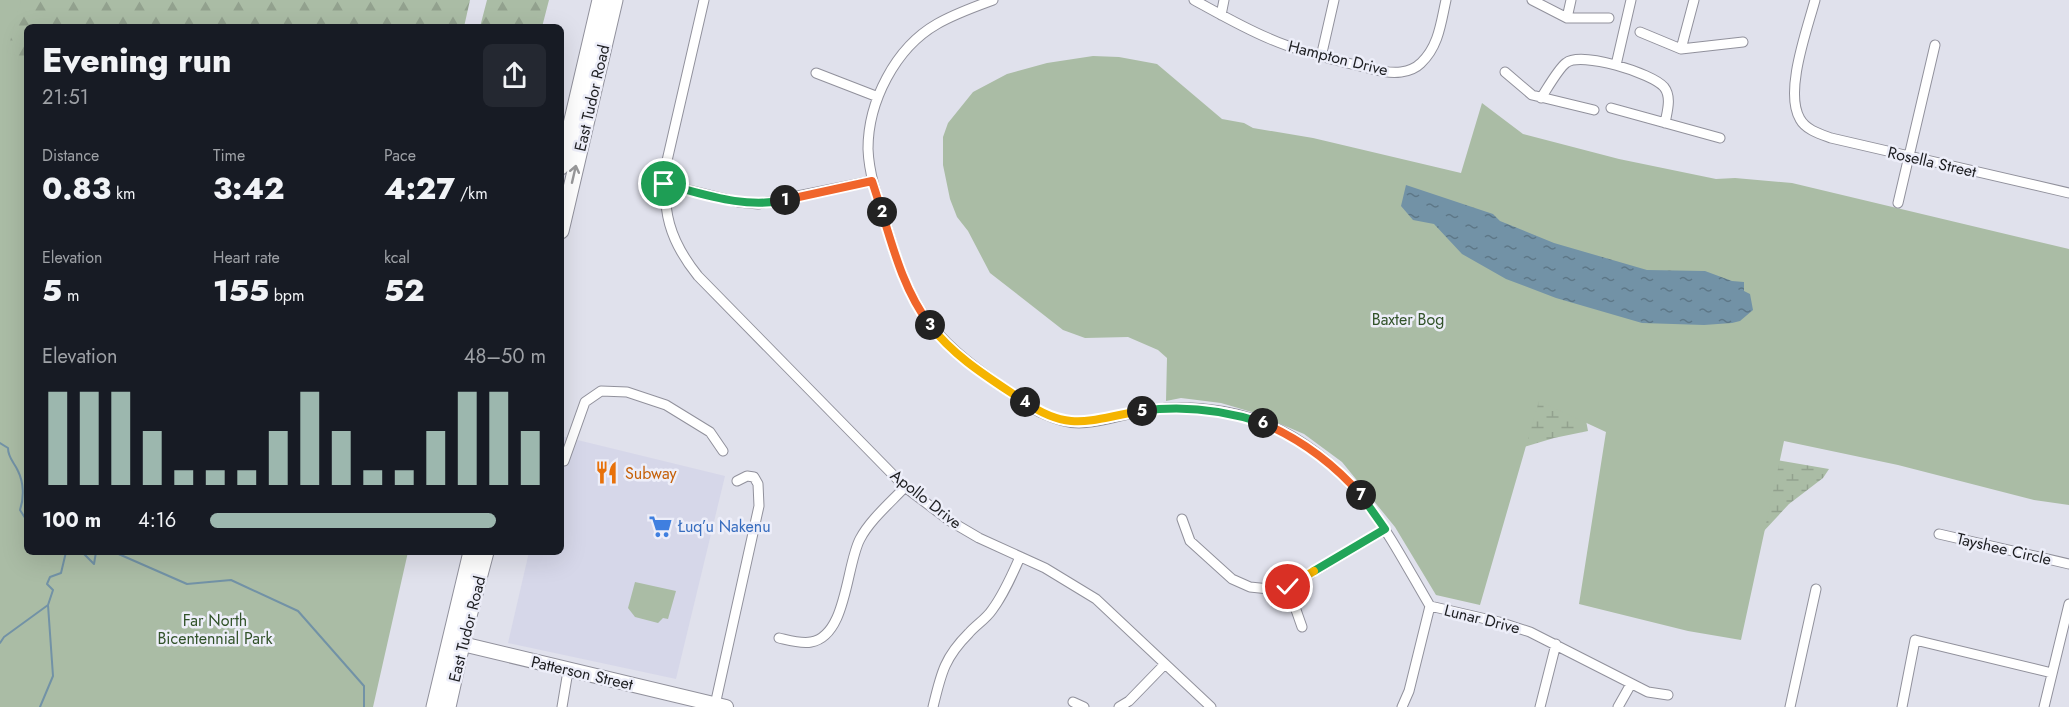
<!DOCTYPE html>
<html lang="en">
<head>
<meta charset="utf-8">
<style>
  body { margin:0; font-family:Jost,sans-serif; background:#242831; color:#f1f3f6; height:100vh; display:flex; flex-direction:column; font-size:22px; white-space:nowrap }
  * { box-sizing:border-box; margin:0 }
  p { font-size:20px; color:#9ea1a6 }
  .icon { flex:none; width:33px; height:33px; fill:none; stroke:currentColor; stroke-width:2; stroke-linecap:round; stroke-linejoin:round }
  .map { position:relative; flex:1; overflow:hidden }
  .details { position:absolute; left:24px; top:24px; width:540px; height:531px; display:flex; flex-direction:column; background:#171b24; border-radius:9px; box-shadow:0 6px 24px #0002 }
  .details>* { flex:none }
  .pin { position:absolute; display:grid; place-items:center; width:51px; height:51px; color:#fff; margin:-26px; border:3px solid #fff; border-radius:50%; box-shadow:0 2px 6px #0007 }
  .km { position:absolute; width:30px; height:30px; margin:-15px; border-radius:50%; background:#222; color:#fff; font-size:16px; line-height:30px; text-align:center }
  .round { display:grid; place-items:center; flex:none; width:63px; height:63px; border-radius:9px; background:#242831 }
  .headline { display:flex; align-items:center; justify-content:space-between; height:102px; padding:0 18px }
  h1 { font-size:33px; font-weight:800; line-height:45px }
  .stats { display:grid; grid-template-columns:repeat(3,1fr); gap:9px; height:102px; padding:6px 18px }
  .stats div { display:grid; align-content:center }
  .stats b { font-size:30px; font-weight:800 }
  .stats small { font-size:16px; font-weight:400 }
  .stats p { font-size:16px }
  .chart { height:168px; padding:12px 18px }
  .chart p { display:flex; justify-content:space-between }
  .chart svg { width:100%; height:108px; margin-top:6px; stroke:#9cb7ae; stroke-width:6 }
  ul { padding:0 18px; list-style:none; font-size:20px }
  li { display:grid; grid-template-columns:96px 72px 1fr; align-items:center; height:45px }
  li i { height:15px; border-radius:8px; background:#9cb7ae }
  .map>svg:first-child { display:block }
  .built { fill:#d6d7e9 }
  .forest { fill:url(#forest-firs) }
  .wetland { fill:url(#wetland-marsh) }
  .park { fill:#aabca5 }
  .water { fill:url(#water-ripples) }
  .lines { fill:none; stroke-linecap:round; stroke-linejoin:round }
  .stream { stroke:#7292a6; stroke-width:2 }
  .street-casing { stroke:#91919c; stroke-width:11 }
  .secondary-casing { stroke:#91919c; stroke-width:16 }
  .primary-casing { stroke:#91919c; stroke-width:17 }
  .street { stroke:#fff; stroke-width:9 }
  .secondary { stroke:#fff; stroke-width:14 }
  .primary { stroke:#fff; stroke-width:15 }
  .oneway { stroke:#99999b }
  .split-1-casing { stroke:#fff; stroke-width:12 }
  .split-2-casing { stroke:#fff; stroke-width:12 }
  .split-3-casing { stroke:#fff; stroke-width:12 }
  .split-4-casing { stroke:#fff; stroke-width:12 }
  .split-5-casing { stroke:#fff; stroke-width:12 }
  .split-6-casing { stroke:#fff; stroke-width:12 }
  .split-7-casing { stroke:#fff; stroke-width:12 }
  .split-8-casing { stroke:#fff; stroke-width:12 }
  .split-9-casing { stroke:#fff; stroke-width:12 }
  .split-1 { stroke:#22a559; stroke-width:8 }
  .split-2 { stroke:#f0652b; stroke-width:8 }
  .split-3 { stroke:#f0652b; stroke-width:8 }
  .split-4 { stroke:#f5b400; stroke-width:8 }
  .split-5 { stroke:#f5b400; stroke-width:8 }
  .split-6 { stroke:#22a559; stroke-width:8 }
  .split-7 { stroke:#f0652b; stroke-width:8 }
  .split-8 { stroke:#22a559; stroke-width:8 }
  .split-9 { stroke:#f5b400; stroke-width:8 }
  .labels { text-anchor:middle; dominant-baseline:central; stroke-width:5; stroke-linejoin:round; paint-order:stroke }
  .street-label { font-size:16px; fill:#1c1d20; stroke:#edeef9 }
  .park-label { font-size:16px; fill:#315229; stroke:#edeef9 }
  .food-label { font-size:16px; fill:#c56008; stroke:#edeef9; text-anchor:start }
  .shop-label { font-size:16px; fill:#366cbe; stroke:#edeef9; text-anchor:start }
</style>
</head>
<body>
<div class="map">
<svg width="2069" height="707" viewBox="0 0 2069 707">
  <defs>
    <pattern id="forest-firs" width="22" height="20" patternUnits="userSpaceOnUse" patternTransform="scale(1.5)"><rect width="22" height="20" fill="#aabca5"/><path d="M5 1l3.5 6h-7zM16 11l3.5 6h-7z" fill="#92a18e"/></pattern>
    <pattern id="wetland-marsh" width="20" height="14" patternUnits="userSpaceOnUse" patternTransform="scale(1.5)"><rect width="20" height="14" fill="#aabca5"/><path d="M1 5h8M5 5V1M11 12h8M15 12V8" fill="none" stroke="#92a18e"/></pattern>
    <pattern id="water-ripples" width="26" height="14" patternUnits="userSpaceOnUse" patternTransform="scale(1.5)"><rect width="26" height="14" fill="#7292a6"/><path d="M2 4q2-2 4 0t4 0M15 11q2-2 4 0t4 0" fill="none" stroke="#5d7787"/></pattern>
  </defs>
  <rect width="100%" height="100%" fill="#e0e1ec"/>
  <!-- built -->
  <path class="built" d="M561 436 725 476 676 679 508 643 529 552H561Z"/>
  <!-- forest -->
  <path class="forest" d="M0 0H470L464 27H27V218L22 215Z
    M487 0H549L542 27H480Z"/>
  <!-- wetland -->
  <path class="wetland" d="M1478 344 1580 388 1588 431 1554 438 1521 448Z
    M1770 459 1829 469 1823 478 1789 504 1749 547Z"/>
  <!-- park -->
  <path class="park" d="M0 0H21L7 53 27 58V552H408L373 707H0Z
    M1093 56 1119 57 1157 64 1222 119 1244 123 1253 128 1313 138 1461 173 1482 103 1523 134 1619 159 1716 179 1735 178 1792 183 2069 249V505L2034 500 1898 465 1784 441 1741 640 1688 631 1579 604 1606 432 1539 401 1480 605 1436 595 1395 527 1342 462 1304 434 1255 413 1221 403 1181 398 1166 401 1167 358 1158 350 1128 337 1085 338 1063 330 990 273 968 231 957 217 950 199 943 165V137L948 123 973 92 1007 74 1047 63Z
    M635 582 676 591 668 619 663 618 658 623 635 617 628 608Z"/>
  <!-- water -->
  <path class="water" d="M1406 185 1493 214 1500 221 1554 243 1647 270 1705 271 1732 281 1744 282V291L1750 294 1753 310 1740 321 1732 323 1704 325 1642 323 1556 298 1506 279 1462 254 1434 224 1413 220 1401 206Z"/>
  <g class="lines">
    <!-- stream -->
    <path class="stream" d="M0 443 8 448C8 458 14 462 18 471 24 483 24 498 20 510L27 521
      M82 552 94 564 96 552
      M114 552 187 584 231 580 298 611 364 686V707
      M0 643 4 637 48 605 53 590 47 584 50 577 61 573 66 552
      M40 707 53 676 48 605"/>
    <defs>
      <path id="street" d="M704 0 666 165C662 211 669 240 698 276L905 487 950 521 979 538 1045 568 1096 599 1211 707
        M993 0C974 7 954 14 937 24 895 48 868 102 868 149 869 175 878 200 886 224 909 307 930 337 1001 386 1015 395 1029 408 1044 414 1055 419 1067 423 1079 423 1100 423 1127 413 1149 410 1197 403 1251 412 1293 437 1363 479 1390 538 1430 606L1499 622 1530 632 1648 692 1668 695
        M1194 0C1218 13 1242 27 1268 38 1297 51 1329 59 1360 66 1373 69 1387 74 1401 72 1408 71 1416 68 1421 63 1439 46 1441 22 1446 0
        M1532 0 1567 18H1609
        M1815 0C1807 30 1784 92 1800 119 1806 130 1820 134 1831 138L2069 193
        M1221 15 1224 0
        M1567 18 1571 0
        M1640 32 1681 49 1743 42
        M1681 49 1694 0
        M1321 57 1334 0
        M1616 65 1631 0
        M1505 72 1532 95 1594 110
        M816 73 878 97
        M1541 98C1547 89 1558 69 1566 63 1581 51 1652 73 1664 87 1672 97 1667 112 1665 123
        M1611 108 1720 138
        M664 184 738 202 758 204 872 181
        M1898 203 1935 45
        M561 461H564L585 402 601 391 627 392 666 405 710 432 723 451
        M1182 519 1190 541 1232 579 1250 587 1269 589 1288 587 1385 529
        M1939 534 2069 564
        M1288 587 1302 627
        M779 638C788 640 801 644 811 642 847 636 846 565 860 539 870 520 890 503 905 487
        M1073 702 1084 707
        M715 705 759 506 758 484 754 477 747 476 737 481
        M562 707 568 671
        M933 707C941 674 944 658 969 633 976 625 986 619 992 610 1004 594 1012 575 1020 557
        M1119 707 1129 701 1164 665
        M1402 707 1409 691 1430 606
        M1540 707 1556 644
        M1618 707 1631 684
        M1790 707 1816 589
        M1902 707 1915 640 2052 673
        M2044 707 2069 604"/>
      <path id="secondary" d="M454 642 726 707"/>
      <path id="primary" d="M561 167 600 0
        M561 231 615 0
        M434 707 471 552
        M448 707 465 631 486 552"/>
    </defs>
    <!-- street casing -->
    <use href="#street" class="street-casing"/>
    <!-- secondary casing -->
    <use href="#secondary" class="secondary-casing"/>
    <!-- primary casing -->
    <use href="#primary" class="primary-casing"/>
    <!-- street -->
    <use href="#street" class="street"/>
    <!-- secondary -->
    <use href="#secondary" class="secondary"/>
    <!-- primary -->
    <use href="#primary" class="primary"/>
  </g>
  <!-- one-way arrows -->
  <defs><path id="oneway-shaft" d="M-6 0H5M1.5-3L5.5 0L1.5 3" fill="none" stroke-width="1.6" stroke-linecap="round" stroke-linejoin="round" transform="scale(1.5)"/></defs>
  <use class="oneway" href="#oneway-shaft" transform="translate(574 174) rotate(-77)"/>
  <g class="lines">
    <defs>
      <path id="split-1" d="M664 184C704 194 744 209 785 200"/>
      <path id="split-2" d="M785 200 872 181 882 212"/>
      <path id="split-3" d="M882 212C894 252 905 292 930 325"/>
      <path id="split-4" d="M930 325C955 358 991 379 1025 402"/>
      <path id="split-5" d="M1025 402C1071 434 1093 418 1142 411"/>
      <path id="split-6" d="M1142 411C1184 405 1223 410 1263 423"/>
      <path id="split-7" d="M1263 423C1302 440 1333 463 1361 495"/>
      <path id="split-8" d="M1314 571 1385 529 1361 495"/>
      <path id="split-9" d="M1288 587 1314 571"/>
    </defs>
    <!-- split-1 casing -->
    <use href="#split-1" class="split-1-casing"/>
    <!-- split-2 casing -->
    <use href="#split-2" class="split-2-casing"/>
    <!-- split-3 casing -->
    <use href="#split-3" class="split-3-casing"/>
    <!-- split-4 casing -->
    <use href="#split-4" class="split-4-casing"/>
    <!-- split-5 casing -->
    <use href="#split-5" class="split-5-casing"/>
    <!-- split-6 casing -->
    <use href="#split-6" class="split-6-casing"/>
    <!-- split-7 casing -->
    <use href="#split-7" class="split-7-casing"/>
    <!-- split-8 casing -->
    <use href="#split-8" class="split-8-casing"/>
    <!-- split-9 casing -->
    <use href="#split-9" class="split-9-casing"/>
    <!-- split-1 -->
    <use href="#split-1" class="split-1"/>
    <!-- split-2 -->
    <use href="#split-2" class="split-2"/>
    <!-- split-3 -->
    <use href="#split-3" class="split-3"/>
    <!-- split-4 -->
    <use href="#split-4" class="split-4"/>
    <!-- split-5 -->
    <use href="#split-5" class="split-5"/>
    <!-- split-6 -->
    <use href="#split-6" class="split-6"/>
    <!-- split-7 -->
    <use href="#split-7" class="split-7"/>
    <!-- split-8 -->
    <use href="#split-8" class="split-8"/>
    <!-- split-9 -->
    <use href="#split-9" class="split-9"/>
  </g>
  <!-- icons -->
  <defs>
    <symbol id="restaurant-bare" viewBox="-9 -9 18 18"><path d="M-5-6h1v4h1v-4h1v4h1v-4h1v5L-1.5 .5V6h-2V.5L-5-1ZM5-6V6H3V1.5H1.5Q1.5-4 5-6Z" fill="#e8710a" stroke="#edeef9" stroke-width="2.5" paint-order="stroke"/></symbol>
    <symbol id="supermarket-bare" viewBox="-9 -9 18 18"><path d="M-6-5.5h2.5l.6 2H6L4.5 2H-2.5L-4.4-4H-6ZM-1.5 3.2a1.3 1.3 0 1 0 .1 0ZM3 3.2a1.3 1.3 0 1 0 .1 0Z" fill="#3f7fe0" stroke="#edeef9" stroke-width="2.5" paint-order="stroke"/></symbol>
  </defs>
  <g fill-rule="evenodd">
    <use href="#restaurant-bare" x="590" y="456" width="33" height="33"/>
    <use href="#supermarket-bare" x="644" y="510" width="33" height="33"/>
  </g>
  <g class="labels">
    <!-- street labels -->
    <g class="street-label">
      <text transform="translate(1338 58) rotate(14)">Hampton Drive</text>
      <text transform="translate(592 98) rotate(-77)">East Tudor Road</text>
      <text transform="translate(1932 162) rotate(13)">Rosella Street</text>
      <text transform="translate(926 499) rotate(38)">Apollo Drive</text>
      <text transform="translate(2004 549) rotate(13)">Tayshee Circle</text>
      <text transform="translate(1482 619) rotate(14)">Lunar Drive</text>
      <text transform="translate(467 629) rotate(-76)">East Tudor Road</text>
      <text transform="translate(582 673) rotate(13)">Patterson Street</text>
    </g>
    <!-- park labels -->
    <g class="park-label">
      <text x="1408" y="319">Baxter Bog</text>
      <text x="215" y="620">Far North<tspan x="215" dy="18">Bicentennial Park</tspan></text>
    </g>
    <!-- food labels -->
    <g class="food-label">
      <text x="625" y="473">Subway</text>
    </g>
    <!-- shop labels -->
    <g class="shop-label">
      <text x="678" y="526">Łuq’u Nakenu</text>
    </g>
  </g>
</svg>
<div class="pin" style="left:664px;top:184px;background:#1e9e55"><svg class="icon" aria-label="arrive" viewBox="0 0 24 24"><path d="M6 21V4h12l-3 4 3 4H6"/></svg></div>
<div class="pin" style="left:1288px;top:587px;background:#d93025"><svg class="icon" aria-label="check" viewBox="0 0 24 24"><path d="M5 12l5 5 9-10"/></svg></div>
<b class="km" style="left:785px;top:200px">1</b>
<b class="km" style="left:882px;top:212px">2</b>
<b class="km" style="left:930px;top:325px">3</b>
<b class="km" style="left:1025px;top:402px">4</b>
<b class="km" style="left:1142px;top:411px">5</b>
<b class="km" style="left:1263px;top:423px">6</b>
<b class="km" style="left:1361px;top:495px">7</b>
<section class="details">
<div class="headline"><div><h1>Evening run</h1><p>21:51</p></div><a class="round"><svg class="icon" aria-label="share" viewBox="0 0 24 24"><path d="M12 15V3M7 8l5-5 5 5M5 13v7h14v-7"/></svg></a></div>
<div class="stats">
<div><p>Distance</p><b>0.83<small> km</small></b></div>
<div><p>Time</p><b>3:42</b></div>
<div><p>Pace</p><b>4:27<small> /km</small></b></div>
</div>
<div class="stats">
<div><p>Elevation</p><b>5<small> m</small></b></div>
<div><p>Heart rate</p><b>155<small> bpm</small></b></div>
<div><p>kcal</p><b>52</b></div>
</div>
<div class="chart"><p><span>Elevation</span>48–50 m</p>
<svg viewBox="0 0 160 44" preserveAspectRatio="none"><path d="M5 44V6M15 44V6M25 44V6M35 44V22M45 44V38M55 44V38M65 44V38M75 44V22M85 44V6M95 44V22M105 44V38M115 44V38M125 44V22M135 44V6M145 44V6M155 44V22"/></svg>
</div>
<ul>
<li><b>100 m</b>4:16<i style="width:85%"></i></li>
</ul>
</section>
</div>
</body>
</html>
